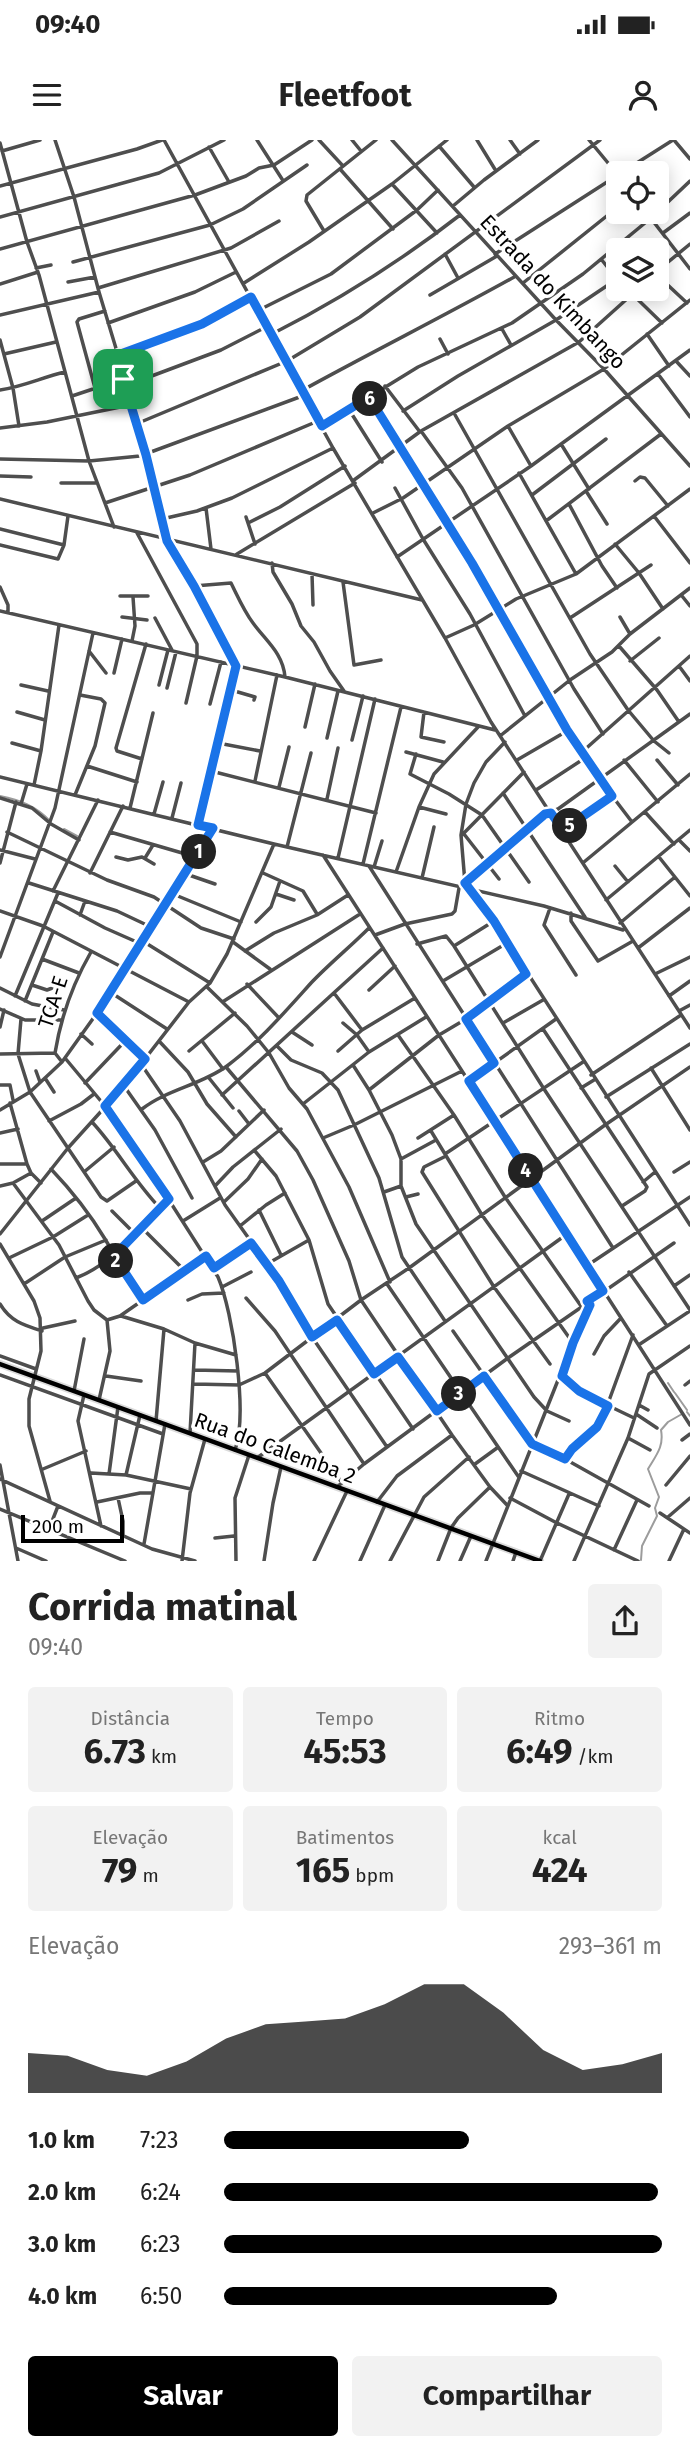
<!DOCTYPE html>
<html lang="pt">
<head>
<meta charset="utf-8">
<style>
  body { margin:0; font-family:"Fira Sans",sans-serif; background:#f2f2f2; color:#222; height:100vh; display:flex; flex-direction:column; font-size:26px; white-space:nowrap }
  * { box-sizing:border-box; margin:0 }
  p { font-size:23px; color:#767676 }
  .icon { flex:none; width:38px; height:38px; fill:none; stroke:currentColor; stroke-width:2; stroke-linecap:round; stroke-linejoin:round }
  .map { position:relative; height:1421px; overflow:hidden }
  .side { display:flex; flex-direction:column; background:#fff; flex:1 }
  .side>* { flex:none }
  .tools { position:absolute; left:606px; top:21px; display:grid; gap:14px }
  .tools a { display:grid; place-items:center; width:63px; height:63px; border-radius:7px; background:#fff; box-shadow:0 4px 18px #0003; font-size:35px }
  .scale { position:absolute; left:21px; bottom:18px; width:103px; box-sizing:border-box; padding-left:7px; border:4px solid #000; border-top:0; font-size:19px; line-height:24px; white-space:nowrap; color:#000; -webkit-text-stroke:5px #fff; paint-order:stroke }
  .pin { position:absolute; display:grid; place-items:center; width:60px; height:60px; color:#fff; margin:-30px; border-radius:14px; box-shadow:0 4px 10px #0006 }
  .km { position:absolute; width:35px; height:35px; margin:-18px; border-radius:50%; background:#222; color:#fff; font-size:19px; line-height:35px; text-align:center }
  .round { display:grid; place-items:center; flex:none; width:74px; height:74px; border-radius:7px; background:#f2f2f2 }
  .headline { display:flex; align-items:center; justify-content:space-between; height:119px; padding:0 28px }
  h1 { font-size:38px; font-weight:700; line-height:52px }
  .figures { display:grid; grid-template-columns:repeat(3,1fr); gap:10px; height:119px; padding:7px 28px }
  .figures div { display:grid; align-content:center; border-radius:7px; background:#f2f2f2; text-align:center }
  .figures b { font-size:35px; font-weight:700 }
  .figures small { font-size:19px; font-weight:400 }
  .figures p { font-size:19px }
  .chart { height:196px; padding:14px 28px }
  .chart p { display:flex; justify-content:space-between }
  .chart svg { width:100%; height:126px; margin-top:7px; fill:#000; opacity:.7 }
  .primary-button { display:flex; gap:14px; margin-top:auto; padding:14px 28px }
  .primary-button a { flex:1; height:80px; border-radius:7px; background:#000; color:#fff; font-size:28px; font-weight:700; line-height:80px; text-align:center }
  .primary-button a+a { background:#f2f2f2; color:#222 }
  ul { padding:0 28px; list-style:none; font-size:23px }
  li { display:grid; grid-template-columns:112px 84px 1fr; align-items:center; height:52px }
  li i { height:18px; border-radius:9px; background:#000 }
  .status { display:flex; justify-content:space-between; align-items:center; height:49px; padding:0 35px; background:#fff; direction:ltr }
  .status svg { height:19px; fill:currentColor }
  header { display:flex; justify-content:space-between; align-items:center; height:91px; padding:0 28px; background:#fff; font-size:32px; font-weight:700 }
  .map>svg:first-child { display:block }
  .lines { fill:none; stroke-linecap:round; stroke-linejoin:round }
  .stream { stroke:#9c9c9c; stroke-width:2 }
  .major-casing { stroke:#dbdbdb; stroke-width:8 }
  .minor { stroke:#4e4e4e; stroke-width:3.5 }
  .major { stroke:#000; stroke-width:4.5 }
  .route-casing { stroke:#fff; stroke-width:14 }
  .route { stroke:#1a73e8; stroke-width:9 }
  .labels { text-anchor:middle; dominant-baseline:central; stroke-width:7; stroke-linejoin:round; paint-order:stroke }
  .street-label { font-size:21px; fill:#000; stroke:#fff }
</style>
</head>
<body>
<div class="status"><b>09:40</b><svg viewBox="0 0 49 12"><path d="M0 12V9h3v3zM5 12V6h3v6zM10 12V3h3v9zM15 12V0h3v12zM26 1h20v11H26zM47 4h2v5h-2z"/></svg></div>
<header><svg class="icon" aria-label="menu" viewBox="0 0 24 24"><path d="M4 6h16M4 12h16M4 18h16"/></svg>Fleetfoot<svg class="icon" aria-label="person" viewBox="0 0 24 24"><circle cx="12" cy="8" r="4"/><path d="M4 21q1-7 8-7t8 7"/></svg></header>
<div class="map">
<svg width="690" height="1421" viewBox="0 0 690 1421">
  <rect width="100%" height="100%" fill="#fff"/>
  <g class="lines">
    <!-- stream -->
    <path class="stream" d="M0 656C20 660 36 666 50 681
      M64 689 77 696
      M668 1243 674 1252
      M675 1253 687 1270
      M687 1272 690 1276
      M641 1420 642 1406 657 1376 655 1368 659 1357 648 1329C657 1314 664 1306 661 1290L668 1282 682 1274"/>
    <defs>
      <path id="major" d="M0 1224 540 1421"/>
    </defs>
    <!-- major casing -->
    <use href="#major" class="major-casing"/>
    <!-- minor -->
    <path class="minor" d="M55 0 74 57 99 152 118 215 125 246 146 315 167 401 194 446 236 526 198 685
      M164 0 333 308 445 498 491 582 690 888
      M257 0 282 39
      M319 0 343 26
      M352 0 361 11
      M392 0 556 180 604 229 690 326
      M477 0 496 31
      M510 0 520 14
      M589 0 618 35
      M674 0 690 19
      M0 3 27 102 39 135 89 321 114 387
      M439 6 474 47
      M209 7 229 42
      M2 11 40 0
      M340 29 393 89
      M621 33 673 0
      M392 44 437 93
      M0 46 137 9 162 0
      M453 66 484 40 538 0
      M646 72 690 129
      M0 77 159 33 224 0
      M324 91 306 61 307 55 376 0
      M663 93 690 73
      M622 101 631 110
      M0 109 195 55 246 36 259 28 274 25 312 0
      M445 114 458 138
      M495 114 618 35
      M601 119 617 139
      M73 122 210 85 243 69 307 25
      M36 128 51 125
      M656 132 690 104
      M656 134 687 163
      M68 142 95 137
      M244 143 309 102 392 44 447 0
      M523 143 618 67
      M0 144 38 132
      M98 148 231 108 279 81
      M627 149 662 183
      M430 155 497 116
      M259 170 331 134 417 70 438 50
      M0 175 99 152
      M108 183 195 152 236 132
      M502 189 511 205
      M272 194C339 160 401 121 460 75
      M647 194 669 226
      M440 199 448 214
      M0 200 13 248 19 286
      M4 214 56 202
      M118 215 202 184 251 157
      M676 221 690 236
      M658 234 690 277
      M125 246 221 210 268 186
      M385 246 420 292
      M95 248 77 182 79 179 105 171
      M0 250C22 247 43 237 65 232
      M303 250C374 211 446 175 516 136
      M72 256 123 239
      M369 257 472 423 567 590 600 640 632 682
      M348 268 382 322
      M403 271 458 236 556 180 617 139
      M454 273 590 514 628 570 654 601 669 613
      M136 284 287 221 360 177 600 0
      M322 286 418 227 512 183 583 134 651 78 690 41
      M508 286 531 326
      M0 288 47 282 130 265
      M421 291 462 348 574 549 603 594
      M561 304 589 349
      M0 319 89 321 140 316 305 255
      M519 333 576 434
      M0 336 31 337
      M354 340 421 291 579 202 638 149
      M635 341 640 337 645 338 668 366
      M61 343H97
      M395 348 423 399 470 474 525 576
      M586 351 607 384
      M532 355 606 299
      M0 359 422 460
      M105 363 190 335 318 281
      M569 364 602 426 617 448
      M206 368 211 409
      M373 373 403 358 508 286 604 229 690 160
      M654 376 690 423
      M246 377 255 404
      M162 379 197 371 232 358 333 308
      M546 381 661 294
      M248 383 280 367 345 326
      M0 389 64 405
      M137 393 197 504V516L186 563
      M615 404 639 433 663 469
      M0 405 58 419 64 405 68 376
      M237 414 355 343
      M397 417 531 326 690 210
      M272 423 273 432 292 464 301 486 314 502 330 531 344 551
      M312 434 313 465
      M343 442 354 525 381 520
      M194 446 231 443C238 457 244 471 253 483 266 501 283 513 285 537
      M0 447 8 465V473
      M120 456H148
      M682 456 690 466
      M0 471 285 537 495 590
      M122 477 147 480
      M620 477 630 494
      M155 478 172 510
      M570 478 651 425
      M445 498 474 485 516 459 576 434 690 349
      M132 501 135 486 133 457
      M619 506 657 550 679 582
      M89 511 106 533
      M630 521 659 498
      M679 526 690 541
      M114 533 122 499
      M21 545 48 551
      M159 545 168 510
      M167 548 176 512
      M231 550 255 557 254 560
      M210 564 221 522
      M17 572 45 580
      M424 572 421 597 444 602
      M305 587 315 544
      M500 596 570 540 612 512 630 494 690 448
      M327 598 338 551
      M352 600 363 556
      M505 602 486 622 474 643 466 664 461 695 465 743 494 781 690 1085
      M12 603 41 611
      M218 603 260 611
      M406 612 443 622
      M582 612 690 516
      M416 614 410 634 449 654 482 675 529 742
      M142 619 117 611 116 608 146 504
      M517 620 567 591
      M624 620 658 662
      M657 620 678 645
      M87 626 137 642
      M211 631 376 673
      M0 637 274 704 544 766 623 790
      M255 641 277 535
      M34 645 41 611 59 485
      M279 647 289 607
      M536 650 585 618
      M503 653 585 777
      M75 655 95 606 105 563 101 559 80 555
      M0 658 32 668 51 684 79 700
      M327 659 338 608
      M21 664 27 644
      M419 667 446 674
      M130 668 153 573
      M645 672 674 704
      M154 674 163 642
      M172 678 181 643
      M563 690 612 656
      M7 692 107 740 154 757 201 788 234 799
      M110 692 196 717
      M464 694 499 739
      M462 695 524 632
      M679 700 690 711
      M287 707 311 613
      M0 710 35 719
      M323 715 690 1285
      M116 717 128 720 142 717 154 724
      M659 717 690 756
      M145 718 153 705
      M338 718 375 559
      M584 722 690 634
      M0 723 16 662
      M363 724 401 567
      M369 726 613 1108
      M615 726 628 742
      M374 727 382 701
      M396 732 419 667 434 634 479 586
      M90 733 123 666
      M263 733 303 751 317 774
      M186 734 215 744
      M422 738 434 687
      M29 743 117 771 151 787
      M53 751 98 660
      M173 754 241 782
      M276 754 294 760
      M606 760 690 690
      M55 761 105 788 139 803
      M550 768 544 785 576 835
      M0 771 43 786 189 862
      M571 773V781L598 821 633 801
      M80 775 85 761
      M256 782 271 767 280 741
      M620 783 675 737
      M375 795 405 784 452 774 455 771 459 748 525 690 545 674 558 669 690 574
      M141 800 210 843
      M233 802 270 829
      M417 804 446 796 454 806 544 949 690 1170
      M454 806 494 781
      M638 808 690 768
      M245 811 274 793 317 775 348 755
      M0 817 55 668 93 493
      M42 819 79 833
      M655 834 690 817
      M443 841 507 803
      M247 844 279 878
      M32 845 47 850 55 847
      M207 847 247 886 269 913 289 948 307 969 349 1047 390 1142
      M0 848 32 864 64 870
      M369 850 395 826
      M110 852 167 889
      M334 853 362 890
      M15 856 58 753
      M669 856 690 841
      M25 861 53 792
      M224 861 360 774
      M0 869 25 880H61
      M679 871 690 865
      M97 873 145 919
      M21 879 18 914 30 952 101 1057 107 1061 136 1041
      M343 883 357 895 369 912
      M503 883 543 860
      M0 887 4 870
      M543 889 647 1047 645 1051 622 1066
      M292 892 312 905
      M81 894 92 904
      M398 895 454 975 505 1057 581 1166
      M159 901 188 932 207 964 236 997
      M202 901 223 929
      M277 906 291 920 322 933 338 950 379 1038 402 1117 445 1181
      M189 911 235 873
      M338 911 362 890 415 858
      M0 914 55 913
      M65 918 105 966 146 1024 218 1137C233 1172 248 1274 235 1310
      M62 922 55 913C61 876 72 845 91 812
      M141 924 180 981 225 1065 267 1124 312 1197 387 1307
      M353 925 369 950 392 995 401 1019V1046L416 1084 534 1257 547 1271 569 1281
      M226 927 297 1011 313 1040 349 1121 361 1160 452 1295 490 1347 507 1365
      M651 928 690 990
      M36 931 40 942
      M591 935 681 875
      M45 938 54 952
      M209 938 233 968
      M469 941 556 879
      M85 943 126 900
      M0 945H10L13 960
      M124 946 155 990 192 1058
      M581 948 594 940
      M369 950 439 895 466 879 526 834
      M222 955 383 808
      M606 957 690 904
      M10 963 27 1024 31 1033 41 1043
      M303 964 369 912 426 877
      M142 969C168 949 201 945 227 926 259 902 284 873 311 843 329 824 350 807 369 788
      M0 970 30 952 62 922 97 873 213 688
      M239 971 249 984
      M49 981 81 964 94 954
      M92 982C117 1009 134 1041 160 1068
      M431 991 482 1075 573 1203
      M0 993 18 989
      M323 998 354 985 462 931
      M418 998 454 975
      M254 1010 276 1036 309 1100 328 1164 413 1289
      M445 1014 583 922
      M446 1016 424 1027 422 1032 494 1147 550 1224
      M401 1019 436 1000
      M203 1022 221 1011 264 970
      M0 1024H26
      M51 1029C71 1050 90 1074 105 1099 117 1119 128 1139 142 1159
      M84 1032 114 1007
      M674 1032 690 1022
      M643 1042 655 1032
      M13 1043 59 1105 88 1161 94 1170 107 1180 120 1176 206 1116
      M0 1046 13 1043 31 1033
      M215 1046 233 1027 281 989
      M384 1052 401 1046
      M406 1057 418 1054
      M224 1062 248 1039 262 1019
      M259 1070 281 1115
      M112 1071 135 1094
      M42 1081 76 1058
      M183 1081 220 1058
      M240 1086 266 1065 285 1053
      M141 1087 184 1130
      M0 1094 68 1008 124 946 189 862 210 843 227 814 274 704
      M0 1104 34 1161 40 1178 41 1211 29 1259V1286L50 1361
      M9 1118 53 1097 88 1075
      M267 1124 309 1100
      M588 1125 690 1057
      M214 1128 251 1103
      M629 1132 667 1186
      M76 1138C115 1123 140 1088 169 1059
      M24 1144 65 1117 106 1100
      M387 1144 518 1336
      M674 1146 690 1135
      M222 1147 251 1132
      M246 1158 275 1191 364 1324
      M188 1160 202 1154 224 1153
      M0 1164C10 1181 23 1185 42 1191
      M121 1176 164 1189 195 1203 190 1293
      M43 1188 75 1181
      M453 1191 532 1304 565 1319 649 1366
      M195 1203 236 1215
      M640 1204 690 1171
      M594 1214 604 1196 621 1178
      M0 1216 36 1229
      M194 1230 238 1231
      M265 1233 342 1343
      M0 1235 163 1294
      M106 1236 141 1241
      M561 1236 584 1254 634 1278
      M194 1244 239 1245 265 1233 361 1160 409 1128 605 985 690 927
      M685 1245 690 1241
      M74 1251 84 1199
      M84 1255 78 1281 101 1386
      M99 1260 110 1211 107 1180
      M639 1265 648 1270
      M636 1274 657 1288
      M156 1281 164 1189
      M628 1298 650 1310
      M682 1300 690 1294
      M257 1318 567 1094
      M565 1319C576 1302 593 1294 603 1277L633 1195
      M475 1324 497 1308
      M0 1325 18 1421
      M43 1329 86 1311
      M521 1331 599 1366
      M91 1333 126 1335 191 1349
      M109 1334 118 1267
      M126 1335 140 1275
      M0 1339 152 1409 195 1421
      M666 1345 690 1316
      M337 1347 364 1324 508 1218 674 1103
      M118 1358 123 1381V1396
      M510 1358 555 1382 638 1421
      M97 1362 140 1353H153
      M377 1362 397 1336 452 1295
      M0 1369 125 1421
      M660 1373 690 1393
      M668 1377 690 1358
      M49 1389 58 1366
      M215 1398 234 1396
      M144 1404 165 1284
      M16 1408 46 1421
      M614 1410 637 1360
      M182 1421 190 1353 205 1299
      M236 1421 235 1358 249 1315
      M264 1421 273 1363 281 1327
      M314 1421 347 1351
      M360 1421 385 1365
      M390 1421 424 1357 469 1317
      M438 1421 451 1388 458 1378 490 1347
      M460 1421 471 1396
      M486 1421C514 1349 544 1277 572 1205 578 1191 588 1179 590 1165L587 1161
      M513 1421 516 1412
      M540 1421 569 1354
      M574 1421 628 1298 649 1234 690 1206
      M669 1421 684 1389"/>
    <!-- major -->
    <use href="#major" class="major"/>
  </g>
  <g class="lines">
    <defs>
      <path id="route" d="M251 157 322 286 369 257 472 423 567 590 612 656 563 690 551 673 545 674 465 743 494 781 526 834 466 879 494 923 469 941 603 1151 587 1161 590 1165 573 1203 562 1236 579 1251 608 1266 597 1287 572 1309 565 1319 532 1304 484 1236 437 1271 398 1217 374 1234 337 1180 312 1197 279 1141 251 1103 214 1128 206 1116 143 1160 114 1116 169 1059 105 966 145 919 97 873 213 688 198 685 236 526 194 446 167 401 146 315 125 246 118 215 202 184Z"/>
    </defs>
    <!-- route casing -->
    <use href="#route" class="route-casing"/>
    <!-- route -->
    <use href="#route" class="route"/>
  </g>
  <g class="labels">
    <!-- street labels -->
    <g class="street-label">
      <text transform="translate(553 152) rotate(47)">Estrada do Kimbango</text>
      <text transform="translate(53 862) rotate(-72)">TCA-E</text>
      <text transform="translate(275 1308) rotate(20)">Rua do Calemba 2</text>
    </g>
  </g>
</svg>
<div class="tools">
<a><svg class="icon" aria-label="locate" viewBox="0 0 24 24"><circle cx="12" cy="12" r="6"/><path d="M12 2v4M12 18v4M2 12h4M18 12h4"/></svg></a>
<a><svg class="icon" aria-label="layers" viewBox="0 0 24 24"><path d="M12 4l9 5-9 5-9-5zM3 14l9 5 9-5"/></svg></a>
</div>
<div class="scale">200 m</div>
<div class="pin" style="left:123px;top:239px;background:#1e9e55"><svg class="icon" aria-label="arrive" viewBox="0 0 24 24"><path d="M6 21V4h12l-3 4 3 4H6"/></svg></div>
<b class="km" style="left:199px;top:712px">1</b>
<b class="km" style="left:116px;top:1121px">2</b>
<b class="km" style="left:459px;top:1254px">3</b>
<b class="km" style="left:526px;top:1031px">4</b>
<b class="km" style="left:570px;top:686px">5</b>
<b class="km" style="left:370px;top:259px">6</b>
</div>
<section class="side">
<div class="headline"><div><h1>Corrida matinal</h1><p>09:40</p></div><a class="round"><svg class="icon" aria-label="share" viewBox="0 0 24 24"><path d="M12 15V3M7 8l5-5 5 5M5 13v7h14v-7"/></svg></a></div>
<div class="figures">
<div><p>Distância</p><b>6.73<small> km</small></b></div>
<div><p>Tempo</p><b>45:53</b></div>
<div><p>Ritmo</p><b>6:49<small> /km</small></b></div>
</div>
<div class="figures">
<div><p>Elevação</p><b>79<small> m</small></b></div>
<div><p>Batimentos</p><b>165<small> bpm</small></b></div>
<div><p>kcal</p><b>424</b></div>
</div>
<div class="chart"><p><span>Elevação</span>293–361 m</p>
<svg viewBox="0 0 160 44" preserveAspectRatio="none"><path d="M0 44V30L10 31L20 36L30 38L40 33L50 25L60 20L70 19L80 18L90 13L100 6L110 6L120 16L130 29L140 36L150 34L160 30V44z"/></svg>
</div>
<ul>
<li><b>1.0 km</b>7:23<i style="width:56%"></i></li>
<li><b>2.0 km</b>6:24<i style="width:99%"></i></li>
<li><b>3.0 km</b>6:23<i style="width:100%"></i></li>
<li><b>4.0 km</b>6:50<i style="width:76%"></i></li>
</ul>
<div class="primary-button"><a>Salvar</a><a>Compartilhar</a></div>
</section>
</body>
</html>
